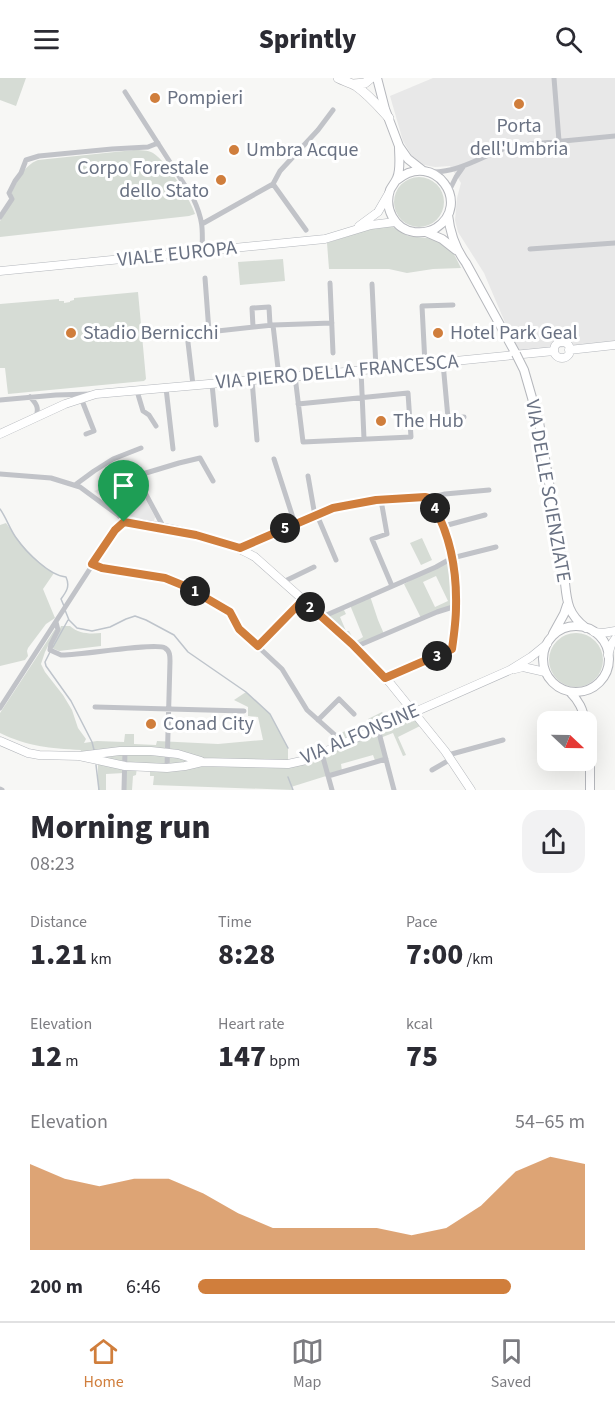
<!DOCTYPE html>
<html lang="en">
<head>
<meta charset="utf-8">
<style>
  body { margin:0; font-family:"Source Sans 3",sans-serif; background:#f2f2f3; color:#2b2b33; height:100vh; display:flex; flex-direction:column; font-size:22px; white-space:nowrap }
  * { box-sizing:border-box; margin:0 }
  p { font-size:20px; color:#7c7c81 }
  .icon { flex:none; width:33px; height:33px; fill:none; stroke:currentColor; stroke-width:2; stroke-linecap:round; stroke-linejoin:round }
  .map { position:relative; height:712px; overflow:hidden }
  .drawer { display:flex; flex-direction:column; background:#fff; flex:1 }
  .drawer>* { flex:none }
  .needle { width:39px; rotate:112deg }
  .controls { position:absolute; left:537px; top:633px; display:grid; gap:12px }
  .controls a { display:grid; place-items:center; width:60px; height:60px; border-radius:12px; background:#fff; box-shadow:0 6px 24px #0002; font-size:30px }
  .pin { position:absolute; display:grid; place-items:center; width:51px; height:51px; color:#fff; margin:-62px -26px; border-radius:50% 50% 50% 0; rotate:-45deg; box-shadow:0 0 6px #0007 }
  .pin .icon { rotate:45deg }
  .km { position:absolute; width:30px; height:30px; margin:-15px; border-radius:50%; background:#222; color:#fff; font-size:16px; line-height:30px; text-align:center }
  .round { display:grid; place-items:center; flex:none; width:63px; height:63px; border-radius:18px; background:#f2f2f3 }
  .summary { display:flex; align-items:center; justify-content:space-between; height:102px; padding:0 30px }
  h1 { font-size:33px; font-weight:800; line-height:45px }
  .metrics { display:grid; grid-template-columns:repeat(3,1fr); gap:9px; height:102px; padding:6px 30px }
  .metrics div { display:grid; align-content:center }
  .metrics b { font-size:30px; font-weight:800 }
  .metrics small { font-size:16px; font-weight:400 }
  .metrics p { font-size:16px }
  .chart { height:168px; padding:12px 30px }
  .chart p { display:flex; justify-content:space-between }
  .chart svg { width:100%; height:108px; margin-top:6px; fill:#d07e3c; opacity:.7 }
  ul { padding:0 30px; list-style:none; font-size:20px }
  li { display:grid; grid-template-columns:96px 72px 1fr; align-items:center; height:45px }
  li i { height:15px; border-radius:8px; background:#d07e3c }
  header { display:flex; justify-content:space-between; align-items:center; height:78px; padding:0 30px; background:#fff; font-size:27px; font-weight:800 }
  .tabs { display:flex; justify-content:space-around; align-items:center; height:84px; border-top:2px solid #e1e1e2; background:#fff; font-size:16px; color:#7c7c81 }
  .tabs a { display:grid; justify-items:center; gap:3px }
  .tabs .selected { color:#d07e3c }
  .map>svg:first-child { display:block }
  .built { fill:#e8e8e8 }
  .green { fill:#d6dcd5; fill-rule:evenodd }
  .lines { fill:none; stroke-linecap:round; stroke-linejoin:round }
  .stream { stroke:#bec4cb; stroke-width:1.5 }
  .secondary-casing { stroke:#b4b7bc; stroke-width:9 }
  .primary-casing { stroke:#b5b7bc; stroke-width:10 }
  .highway-casing { stroke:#b4b6ba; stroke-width:10 }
  .street { stroke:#c1c3c8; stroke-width:5 }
  .secondary { stroke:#fff; stroke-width:8 }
  .primary { stroke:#fff; stroke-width:8 }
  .highway { stroke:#fff; stroke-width:9 }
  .primary-bridge-casing { stroke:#b5b7bc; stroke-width:10; stroke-linecap:butt }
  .primary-bridge { stroke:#fff; stroke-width:8 }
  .route-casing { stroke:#fff; stroke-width:12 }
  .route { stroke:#d07e3c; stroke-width:8 }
  .poi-dot { fill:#d07e3c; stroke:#fff; stroke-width:2 }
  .labels { text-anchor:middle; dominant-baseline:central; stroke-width:6; stroke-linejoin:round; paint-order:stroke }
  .poi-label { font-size:20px; fill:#6a7283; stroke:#fff; text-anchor:start }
  .street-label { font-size:20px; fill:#6a7283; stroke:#fff }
</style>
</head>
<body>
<header><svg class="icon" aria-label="menu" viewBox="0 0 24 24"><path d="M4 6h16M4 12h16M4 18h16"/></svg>Sprintly<svg class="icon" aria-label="search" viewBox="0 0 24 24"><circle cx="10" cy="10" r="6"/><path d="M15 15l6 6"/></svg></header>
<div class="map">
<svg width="615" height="712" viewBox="0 0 615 712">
  <rect width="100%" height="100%" fill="#f7f7f5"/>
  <!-- built -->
  <path class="built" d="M433 0H615V263L518 275 484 195 458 154 455 142 457 120 461 105 450 88 435 89 424 87 415 83 403 63 390 18Z
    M133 398 155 439 154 443 151 444 127 437 94 413Z"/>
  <!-- green -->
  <path class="green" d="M0 0H26L16 28 0 22Z
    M134 72C140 72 148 72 153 75 167 84 190 120 195 136L189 138 0 159V143L14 121 11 116C18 102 23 88 38 82Z
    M394 124a25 25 0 1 1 50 0a25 25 0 1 1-50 0Z
    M388 148 393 149 408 158 436 161 453 174 461 190 433 191 407 195 389 191H329L327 165 367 152Z
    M283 181 285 203 240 207 238 184Z
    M138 214 146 301 144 303 8 316 5 290H0V226L59 221V223H64V225L70 224V223L74 222V220Z
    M6 445C19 464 34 483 54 495L43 511 55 540 46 546 28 570 27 573 28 578 25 582 0 588V447Z
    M422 460 432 482 421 487 410 465Z
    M452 480 456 528 421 540 404 506ZM436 498 448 523 435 529 423 504Z
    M370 518 378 542 384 556 355 569 322 539 343 530 346 536 340 539 346 553H349L355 564 363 559 350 527Z
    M61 548H70C79 556 90 556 101 555V568L59 573 52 570 53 567Z
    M55 551 56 552 45 574 41 586 45 594 63 617 72 632 78 650 86 661 84 665 97 663 124 664 125 656H134V666L156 667 157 663 218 666 263 662 258 639 248 638V629L234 622 246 614 270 636 288 670V685L413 634 424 646 398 659 406 677 403 678 393 655 380 660 386 681 376 685 373 677 341 686 342 693 291 709 293 712 153 707 154 698H150V689H137L136 697 133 698 132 712H124V695L106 696V712H98V682L79 678 81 672C49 670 29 669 0 655V635Z
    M549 582a27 27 0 1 1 54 0a27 27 0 1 1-54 0Z
    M382 634 387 641 343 663 341 655 355 648 357 651 369 645 368 641Z"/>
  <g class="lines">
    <!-- stream -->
    <path class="stream" d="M0 431C7 441 10 452 17 461 26 474 50 498 66 499 70 508 67 513 61 521L64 528
      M65 532 69 542 77 550 92 553 110 549 126 541 135 538 146 542 174 557 188 574 246 614 270 636 288 670
      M53 569 68 542
      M50 574 45 584 46 588 71 623 92 664 94 672
      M96 687 99 712
      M288 699 293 712"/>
    <defs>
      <path id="secondary" d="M359 148 378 134 389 115
        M0 193 325 161 371 147 395 144
        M554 272a8 8 0 1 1 16 0a8 8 0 1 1-16 0Z
        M569 272 615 267
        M0 356 65 326 96 316 334 295 554 273
        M125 444C165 448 220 459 255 479L353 566 390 605 445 673 471 712
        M594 554 603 555 615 553
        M608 577 611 567 615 561
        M515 591 523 589 545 594
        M0 663 28 675 39 677 79 678 120 673H151L178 676 201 683
        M79 678 125 688 167 690 185 688 202 684 288 686 306 682 510 592 531 579 547 566"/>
      <path id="primary" d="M377 0 385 31 399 68 408 81 422 92
        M397 102C434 71 473 126 436 150 429 154 422 155 414 154 394 151 384 130 390 112 392 108 395 105 397 100 401 91 399 79 399 68
        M448 137C450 155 455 170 466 185L516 276
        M426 154 442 161 456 172
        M564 496C567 520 565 534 586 550
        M543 581a33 33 0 1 1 66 0a33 33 0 1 1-66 0Z
        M553 556 564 536 567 527
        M570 614C579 623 583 631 585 644
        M586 652 590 678V712"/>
      <path id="highway" d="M338 0C344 3 351 5 356 8 369 17 379 29 389 40
        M354 6 365 5 371 0"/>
    </defs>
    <!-- secondary casing -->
    <use href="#secondary" class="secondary-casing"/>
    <!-- primary casing -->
    <use href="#primary" class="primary-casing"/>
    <!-- highway casing -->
    <use href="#highway" class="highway-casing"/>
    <!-- street -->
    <path class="street" d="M554 0 559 63
      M125 14 193 120C203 141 203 151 202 174
      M433 94C462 94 485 76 512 68L615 58
      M273 106 306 152
      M449 113 456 99 463 89
      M0 139 12 121 9 115 15 103 21 95 26 82 39 78 112 71 148 69 158 65
      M202 146 273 106 280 93 318 52 333 32
      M530 171 615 165
      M205 200 209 254
      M330 205 333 275
      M372 206 376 291
      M273 247 332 245
      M253 249 252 230 269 229 270 247
      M187 256 193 307
      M163 259 273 247 279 299
      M443 285 448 340 464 339
      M425 286 422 228 453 227
      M361 292 364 361
      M295 298 303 364 411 359 408 315 298 326
      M252 302 257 362
      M212 306 216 347
      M166 310 173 371
      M137 313 143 333 149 337 156 348
      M30 319C37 326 39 330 36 339
      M81 320 94 353 86 356
      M0 322 56 317 91 316
      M274 381 295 446
      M0 396 51 400 80 409 118 437 125 444 115 452 0 630
      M308 398 315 438
      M75 407 94 393 113 381 141 370
      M381 422 387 456 372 461 392 508
      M317 437 336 482
      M444 448 485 437
      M164 450 136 398 179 385 200 380 213 403
      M240 470 333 430 376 422 425 419 429 420 445 416 489 412
      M92 486 102 490 165 500 187 509 225 530 230 534 239 551 282 591 307 632 345 666
      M283 504 314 489
      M322 539 436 489 452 480 496 469
      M56 544 58 552 51 566 50 572 61 577C78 578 156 564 165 570 170 573 170 578 170 583L167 690
      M258 569 303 522
      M355 569 437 534 456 528
      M385 600 452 571C454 557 456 543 456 529 457 491 449 452 429 420
      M95 629 244 633
      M318 642 339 621 354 636
      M378 651 394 712
      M322 676 332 712
      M448 677 503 662
      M432 692 451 681
      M328 698 386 681
      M0 711 2 712
      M124 712 125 673"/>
    <!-- secondary -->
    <use href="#secondary" class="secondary"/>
    <!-- primary -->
    <use href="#primary" class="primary"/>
    <!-- highway -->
    <use href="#highway" class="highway"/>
    <defs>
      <path id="primary-bridge" d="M516 276 524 292 539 344 564 496"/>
    </defs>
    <!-- primary-bridge casing -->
    <use href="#primary-bridge" class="primary-bridge-casing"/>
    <!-- primary-bridge -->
    <use href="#primary-bridge" class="primary-bridge"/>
  </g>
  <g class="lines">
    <defs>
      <path id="route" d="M425 419 429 420C449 452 457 491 456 529 456 543 454 557 452 571L385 600 352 566 303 522 258 568 239 551 230 534 187 509 165 500 102 490 92 486 115 452 124 444 196 457 240 470 333 430 376 422Z"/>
    </defs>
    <!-- route casing -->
    <use href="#route" class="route-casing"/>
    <!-- route -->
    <use href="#route" class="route"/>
  </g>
  <!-- markers -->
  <g class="poi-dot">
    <circle cx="155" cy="20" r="6"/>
    <circle cx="519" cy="26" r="6"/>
    <circle cx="234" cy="72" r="6"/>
    <circle cx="221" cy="102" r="6"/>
    <circle cx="71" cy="255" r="6"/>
    <circle cx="438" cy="255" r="6"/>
    <circle cx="381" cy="343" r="6"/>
    <circle cx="151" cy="646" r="6"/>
  </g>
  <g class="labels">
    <!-- poi labels -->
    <g class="poi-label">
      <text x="167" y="20">Pompieri</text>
      <text x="519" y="48" text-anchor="middle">Porta<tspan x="519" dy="23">dell'Umbria</tspan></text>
      <text x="246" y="72">Umbra Acque</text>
      <text x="209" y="90" text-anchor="end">Corpo Forestale<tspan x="209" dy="23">dello Stato</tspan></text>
      <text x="83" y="255">Stadio Bernicchi</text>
      <text x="450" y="255">Hotel Park Geal</text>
      <text x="393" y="343">The Hub</text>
      <text x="163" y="646">Conad City</text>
    </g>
    <!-- street labels -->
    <g class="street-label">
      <text transform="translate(177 176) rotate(-6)">VIALE EUROPA</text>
      <text transform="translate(337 294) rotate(-5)">VIA PIERO DELLA FRANCESCA</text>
      <text transform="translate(548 413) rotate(80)">VIA DELLE SCIENZIATE</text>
      <text transform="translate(360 656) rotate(-23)">VIA ALFONSINE</text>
    </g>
  </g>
</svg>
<div class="controls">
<a><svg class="needle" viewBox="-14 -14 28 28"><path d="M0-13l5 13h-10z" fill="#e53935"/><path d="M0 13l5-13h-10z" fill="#7c7c81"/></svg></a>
</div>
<div class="pin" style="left:124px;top:444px;background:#1e9e55"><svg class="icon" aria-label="arrive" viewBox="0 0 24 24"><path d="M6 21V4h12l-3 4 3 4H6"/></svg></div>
<b class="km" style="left:195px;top:513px">1</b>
<b class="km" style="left:310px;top:529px">2</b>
<b class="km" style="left:437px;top:578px">3</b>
<b class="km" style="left:435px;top:430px">4</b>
<b class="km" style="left:285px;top:450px">5</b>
</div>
<section class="drawer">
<div class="summary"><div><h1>Morning run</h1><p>08:23</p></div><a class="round"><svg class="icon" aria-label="share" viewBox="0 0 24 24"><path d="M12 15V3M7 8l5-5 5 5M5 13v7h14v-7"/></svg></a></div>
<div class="metrics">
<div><p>Distance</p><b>1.21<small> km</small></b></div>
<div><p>Time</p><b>8:28</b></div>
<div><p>Pace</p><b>7:00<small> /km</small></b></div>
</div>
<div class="metrics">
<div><p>Elevation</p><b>12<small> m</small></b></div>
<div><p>Heart rate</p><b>147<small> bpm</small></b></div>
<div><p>kcal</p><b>75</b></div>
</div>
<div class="chart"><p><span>Elevation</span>54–65 m</p>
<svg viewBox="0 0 160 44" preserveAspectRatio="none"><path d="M0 44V9L10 15L20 18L30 15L40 15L50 21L60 29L70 35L80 35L90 35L100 35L110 38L120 35L130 26L140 12L150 6L160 9V44z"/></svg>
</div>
<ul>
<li><b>200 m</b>6:46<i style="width:81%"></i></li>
</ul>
</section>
<nav class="tabs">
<a class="selected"><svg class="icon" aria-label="home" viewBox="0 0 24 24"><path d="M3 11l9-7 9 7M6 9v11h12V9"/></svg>Home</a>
<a><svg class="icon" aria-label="map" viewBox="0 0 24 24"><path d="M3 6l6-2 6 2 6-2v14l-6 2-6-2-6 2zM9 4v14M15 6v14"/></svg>Map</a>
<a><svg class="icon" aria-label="saved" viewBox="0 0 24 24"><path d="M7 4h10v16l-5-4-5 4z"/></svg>Saved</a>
</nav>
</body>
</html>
